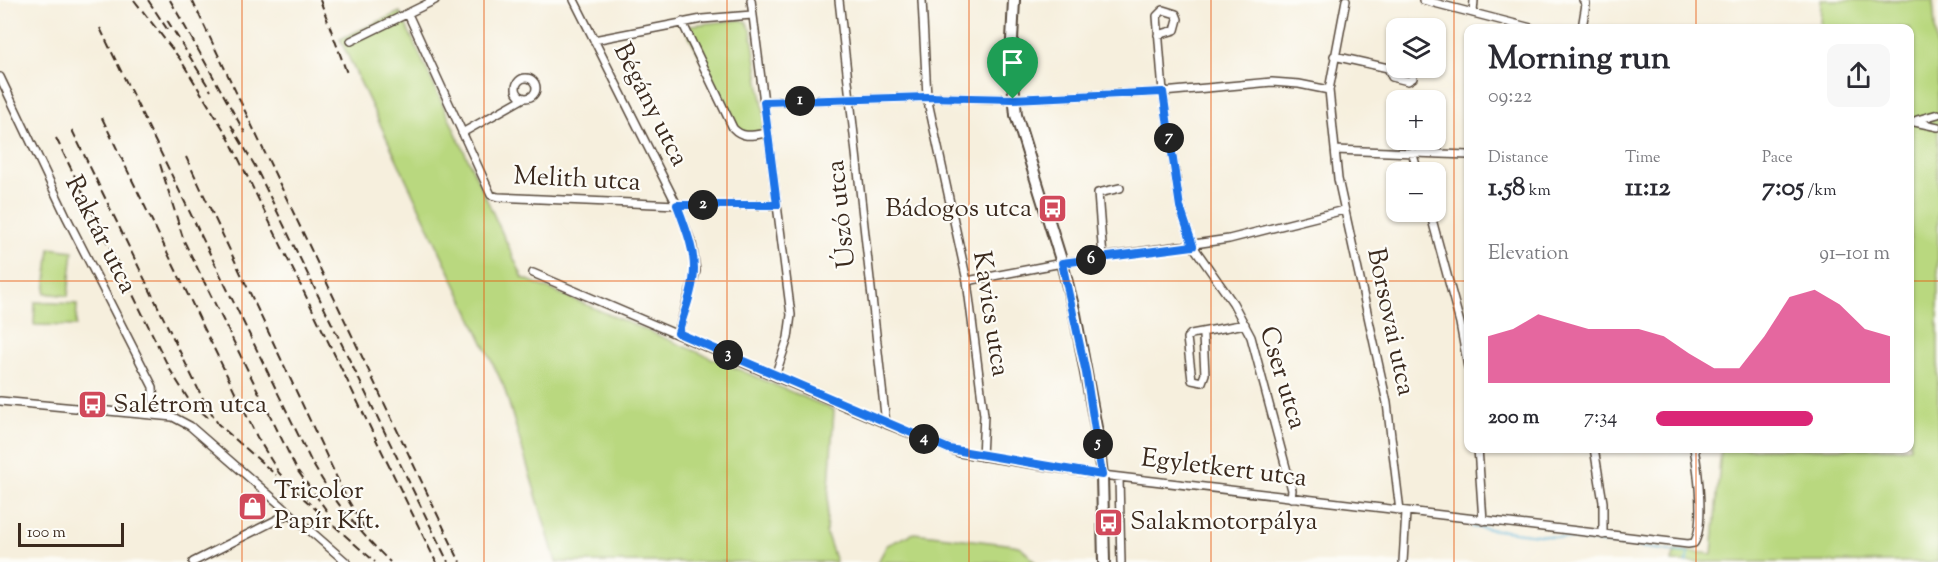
<!DOCTYPE html>
<html lang="en">
<head>
<meta charset="utf-8">
<style>
  body { margin:0; font-family:"Sorts Mill Goudy",serif; background:#f7f7f7; color:#2b2b33; height:100vh; display:flex; flex-direction:column; font-size:22px; white-space:nowrap }
  * { box-sizing:border-box; margin:0 }
  p { font-size:20px; color:#7c7c81 }
  .icon { flex:none; width:33px; height:33px; fill:none; stroke:currentColor; stroke-width:2; stroke-linecap:round; stroke-linejoin:round }
  .map { position:relative; flex:1; overflow:hidden }
  .sheet { position:absolute; left:1464px; top:24px; width:450px; height:429px; display:flex; flex-direction:column; background:#fff; border-radius:12px; box-shadow:0 2px 4px #0004 }
  .sheet>* { flex:none }
  .tools { position:absolute; left:1386px; top:18px; display:grid; gap:12px }
  .tools a { display:grid; place-items:center; width:60px; height:60px; border-radius:12px; background:#fff; box-shadow:0 2px 4px #0004; font-size:30px }
  .scale { position:absolute; left:18px; bottom:15px; width:106px; box-sizing:border-box; padding-left:6px; border:3px solid #3b2a1e; border-top:0; font-size:16px; line-height:21px; white-space:nowrap; color:#3b2a1e; -webkit-text-stroke:4px #fdfcf7; paint-order:stroke }
  .pin { position:absolute; display:grid; place-items:center; width:51px; height:51px; color:#fff; margin:-62px -26px; border-radius:50% 50% 50% 0; rotate:-45deg; box-shadow:0 0 6px #0007 }
  .pin .icon { rotate:45deg }
  .km { position:absolute; width:30px; height:30px; margin:-15px; border-radius:50%; background:#222; color:#fff; font-size:16px; line-height:30px; text-align:center }
  .round { display:grid; place-items:center; flex:none; width:63px; height:63px; border-radius:12px; background:#f7f7f7 }
  .head { display:flex; align-items:center; justify-content:space-between; height:102px; padding:0 24px }
  h1 { font-size:33px; font-weight:800; line-height:45px }
  .stats { display:grid; grid-template-columns:repeat(3,1fr); gap:9px; height:102px; padding:6px 24px }
  .stats div { display:grid; align-content:center }
  .stats b { font-size:26px; font-weight:800 }
  .stats small { font-size:16px; font-weight:400 }
  .stats p { font-size:16px }
  .chart { height:168px; padding:12px 24px }
  .chart p { display:flex; justify-content:space-between }
  .chart svg { width:100%; height:108px; margin-top:6px; fill:#db2777; opacity:.7 }
  ul { padding:0 24px; list-style:none; font-size:20px }
  li { display:grid; grid-template-columns:96px 72px 1fr; align-items:center; height:45px }
  li i { height:15px; border-radius:8px; background:#db2777 }
  .map>svg:first-child { display:block }
  .green { fill:#b9d87f; stroke:#7a814e; stroke-width:1.5 }
  .lines { fill:none; stroke-linecap:round; stroke-linejoin:round }
  .stream { stroke:#5eb6db; stroke-width:2 }
  .street-casing { stroke:#57483b; stroke-width:10 }
  .secondary-casing { stroke:#57483b; stroke-width:14 }
  .street { stroke:#fff; stroke-width:7 }
  .secondary { stroke:#fff; stroke-width:10 }
  .rail { stroke:#3b2a1e; stroke-width:2; stroke-dasharray:9 4.5; stroke-linecap:butt }
  .route-casing { stroke:#fff; stroke-width:12 }
  .route { stroke:#1a73e8; stroke-width:8 }
  .grid { fill:none; stroke:#e8590c; stroke-width:1.5; stroke-opacity:0.55 }
  .labels { text-anchor:middle; dominant-baseline:central; stroke-width:4.5; stroke-linejoin:round; paint-order:stroke }
  .street-label { font-size:26px; fill:#3b2a1e; stroke:#fdfcf7 }
  .poi-label { font-size:26px; fill:#3b2a1e; stroke:#fdfcf7; text-anchor:start }
</style>
</head>
<body>
<div class="map">
<svg width="1938" height="562" viewBox="0 0 1938 562">
  <rect width="100%" height="100%" fill="#fdfcf7"/>
  <filter id="ink" filterUnits="userSpaceOnUse"><feTurbulence type="fractalNoise" baseFrequency=".0167" numOctaves="2"/><feDisplacementMap in="SourceGraphic" scale="12" xChannelSelector="R" yChannelSelector="G"/><feConvolveMatrix kernelMatrix="1 2 1 2 8 2 1 2 1" color-interpolation-filters="sRGB"/></filter>
  <filter id="wash" filterUnits="userSpaceOnUse"><feTurbulence type="fractalNoise" baseFrequency=".008" numOctaves="4" result="noise"/><feDisplacementMap in="SourceGraphic" scale="24" xChannelSelector="R" yChannelSelector="G"/><feGaussianBlur stdDeviation="1.35" result="paint"/><feColorMatrix in="noise" values="0 0 0 0 0 0 0 0 0 0 0 0 0 0 0 0 0 1.4 0 .05"/><feComposite in="paint" operator="in"/></filter>
  <g filter="url(#wash)">
    <rect width="100%" height="100%" fill="#f6efdd"/>
    <!-- green -->
    <path class="green" d="M1821 0H1933L1938 71V562H1672L1675 550 1712 554 1721 449 1910 448V28H1820Z
      M400 12 523 278 834 410 826 532 836 562H556L504 387 340 39Z
      M740 20 746 21 751 30 765 120 761 131 748 134 735 127 686 29 691 25Z
      M50 248 73 251 68 296 45 293Z
      M35 302 77 304 76 326 34 325Z
      M914 533 1014 545 1021 547 1035 562H878L887 545Z"/>
    <g class="lines">
      <!-- stream -->
      <path class="stream" d="M1472 527 1689 553 1687 562"/>
    </g>
  </g>
  <g filter="url(#ink)">
    <g class="lines">
      <defs>
        <path id="street" d="M574 0 677 205 692 244 696 271 678 333
          M751 0 791 315 788 338 775 376
          M839 0 886 424
          M922 0 927 97 967 281 984 415 982 457
          M1346 0 1329 90 1338 179 1387 403 1400 511
          M1423 0 1531 28
          M1473 13 1474 0
          M408 14 491 195 498 197 677 205H777
          M682 22 733 128C743 139 754 135 767 133
          M1582 28 1586 4 1583 0
          M1158 35 1175 30 1178 19 1176 14 1163 10 1157 16 1163 92 1180 207 1193 246 1233 303 1251 337 1292 490 1291 498
          M594 40 702 19 752 15
          M351 41 435 0
          M1334 56 1388 68 1396 64
          M1388 68 1392 77 1408 81 1413 78 1411 68
          M0 77 67 218 153 387 154 414
          M516 88a10 10 0 1 1 20 0a10 10 0 1 1-20 0Z
          M764 102 927 97 1013 99 1163 92 1272 82 1299 84 1329 90
          M1917 120 1938 114
          M1910 121 1938 127
          M462 133 524 98
          M1335 150 1468 155
          M1412 152 1418 172
          M1430 212 1460 323 1468 367
          M1103 258 1098 193 1120 188
          M533 273 886 424 960 453 1102 475 1688 544 1694 543C1705 526 1698 469 1694 448
          M967 281 1062 263 1229 239 1344 210
          M1203 336 1205 374 1202 382 1192 380 1187 338 1191 334 1245 324
          M0 401 173 417 190 426 346 562
          M1478 448 1483 521
          M1594 448 1603 502V535
          M1119 478 1121 562
          M193 562 288 514
          M1403 562 1406 512"/>
        <path id="secondary" d="M1014 0 1011 60 1016 115 1062 263 1075 314 1097 433 1102 475 1104 562"/>
      </defs>
      <!-- street casing -->
      <use href="#street" class="street-casing"/>
      <!-- secondary casing -->
      <use href="#secondary" class="secondary-casing"/>
      <!-- street -->
      <use href="#street" class="street"/>
      <!-- secondary -->
      <use href="#secondary" class="secondary"/>
      <!-- rail -->
      <path class="rail" d="M134 0 180 59 227 135 436 562
        M148 0 167 29
        M170 0 245 133
        M192 0 460 562
        M320 0 348 76
        M167 20 211 91
        M100 28 311 461C335 503 356 528 390 562
        M102 118 257 437 279 473 301 496 375 562
        M231 125 255 166 448 562
        M72 130 201 395 218 424 276 475
        M56 138 169 368 190 402 211 420
        M186 157 345 495 365 529
        M160 164 184 241 297 470 327 511"/>
    </g>
  </g>
  <g class="lines" filter="url(#ink)">
    <defs>
      <path id="route" d="M1163 92 1180 207 1193 246 1062 263 1086 373 1102 475 949 449 678 333C698 272 701 267 677 205H777L764 102 927 97 1013 99Z"/>
    </defs>
    <!-- route casing -->
    <use href="#route" class="route-casing"/>
    <!-- route -->
    <use href="#route" class="route"/>
  </g>
  <!-- grid -->
  <path class="grid" d="M242 0V562M484 0V562M727 0V562M969 0V562M1211 0V562M1454 0V562M1696 0V28M0 281H1468M1910 281H1938M1696 448V562"/>
  <!-- icons -->
  <defs>
    <symbol id="bus-square" viewBox="-11 -11 22 22"><rect x="-9" y="-9" width="18" height="18" rx="4" fill="#d1495b" stroke="#fdfcf7"/><path d="M-5-6H5V4H4V6H2V4H-2V6H-4V4H-5ZM-3.5-4V0h7V-4ZM-3.5 1.2v1.5H-2V1.2ZM2 1.2v1.5H3.5V1.2Z" fill="#fff"/></symbol>
    <symbol id="shop-square" viewBox="-11 -11 22 22"><rect x="-9" y="-9" width="18" height="18" rx="4" fill="#d1495b" stroke="#fdfcf7"/><path d="M-5-2.5h2.3a2.7 3.5 0 0 1 5.4 0H5L5.5 6h-11ZM-1.5-2.5h3a1.5 2.3 0 0 0-3 0Z" fill="#fff"/></symbol>
  </defs>
  <g fill-rule="evenodd">
    <use href="#bus-square" x="1036" y="192" width="33" height="33"/>
    <use href="#bus-square" x="76" y="388" width="33" height="33"/>
    <use href="#shop-square" x="236" y="490" width="33" height="33"/>
    <use href="#bus-square" x="1092" y="506" width="33" height="33"/>
  </g>
  <g class="labels">
    <!-- street labels -->
    <g class="street-label">
      <text transform="translate(650 105) rotate(63)">Bégány utca</text>
      <text transform="translate(577 180) rotate(3)">Melith utca</text>
      <text transform="translate(842 214) rotate(-96)">Úszó utca</text>
      <text transform="translate(100 235) rotate(63)">Raktár utca</text>
      <text transform="translate(990 314) rotate(81)">Kavics utca</text>
      <text transform="translate(1390 322) rotate(78)">Borsovai utca</text>
      <text transform="translate(1282 378) rotate(73)">Cser utca</text>
      <text transform="translate(1224 469) rotate(7)">Egyletkert utca</text>
    </g>
    <!-- poi labels -->
    <g class="poi-label">
      <text x="1032" y="209" text-anchor="end">Bádogos utca</text>
      <text x="113" y="405">Salétrom utca</text>
      <text x="274" y="491">Tricolor<tspan x="274" dy="30">Papír Kft.</tspan></text>
      <text x="1130" y="522">Salakmotorpálya</text>
    </g>
  </g>
</svg>
<div class="tools">
<a><svg class="icon" aria-label="layers" viewBox="0 0 24 24"><path d="M12 4l9 5-9 5-9-5zM3 14l9 5 9-5"/></svg></a>
<a>+</a>
<a>−</a>
</div>
<div class="scale">100 m</div>
<div class="pin" style="left:1013px;top:99px;background:#1e9e55"><svg class="icon" aria-label="arrive" viewBox="0 0 24 24"><path d="M6 21V4h12l-3 4 3 4H6"/></svg></div>
<b class="km" style="left:800px;top:101px">1</b>
<b class="km" style="left:703px;top:205px">2</b>
<b class="km" style="left:728px;top:355px">3</b>
<b class="km" style="left:924px;top:439px">4</b>
<b class="km" style="left:1098px;top:444px">5</b>
<b class="km" style="left:1091px;top:260px">6</b>
<b class="km" style="left:1169px;top:138px">7</b>
<section class="sheet">
<div class="head"><div><h1>Morning run</h1><p>09:22</p></div><a class="round"><svg class="icon" aria-label="share" viewBox="0 0 24 24"><path d="M12 15V3M7 8l5-5 5 5M5 13v7h14v-7"/></svg></a></div>
<div class="stats">
<div><p>Distance</p><b>1.58<small> km</small></b></div>
<div><p>Time</p><b>11:12</b></div>
<div><p>Pace</p><b>7:05<small> /km</small></b></div>
</div>
<div class="chart"><p><span>Elevation</span>91–101 m</p>
<svg viewBox="0 0 160 44" preserveAspectRatio="none"><path d="M0 44V25L10 22L20 16L30 19L40 22L50 22L60 22L70 25L80 32L90 38L100 38L110 25L120 9L130 6L140 12L150 22L160 25V44z"/></svg>
</div>
<ul>
<li><b>200 m</b>7:34<i style="width:67%"></i></li>
</ul>
</section>
</div>
</body>
</html>
